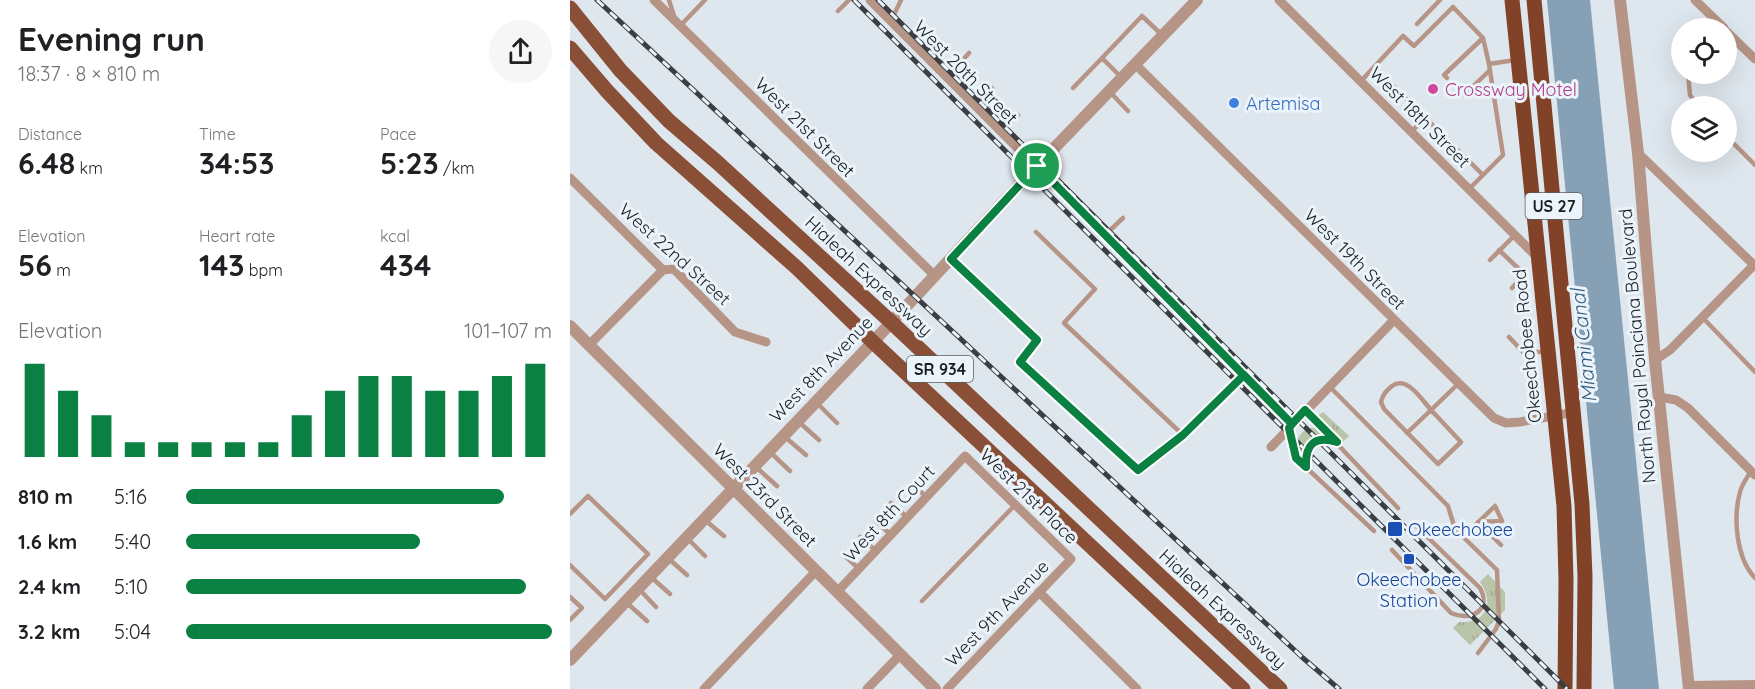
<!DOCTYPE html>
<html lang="en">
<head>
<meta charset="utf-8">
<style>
  body { margin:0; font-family:Quicksand,sans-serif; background:#f6f6f6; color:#202124; height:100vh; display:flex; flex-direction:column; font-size:22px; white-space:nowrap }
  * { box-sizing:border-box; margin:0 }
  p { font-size:20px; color:#757577 }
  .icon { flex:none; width:33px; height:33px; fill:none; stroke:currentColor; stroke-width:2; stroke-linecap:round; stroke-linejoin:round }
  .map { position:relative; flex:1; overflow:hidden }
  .sheet { display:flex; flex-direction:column; background:#fff; width:570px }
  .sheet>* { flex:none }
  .tools { position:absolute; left:1101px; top:18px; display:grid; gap:12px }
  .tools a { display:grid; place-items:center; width:66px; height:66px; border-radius:50%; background:#fff; box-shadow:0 6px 24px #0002; font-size:30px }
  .pin { position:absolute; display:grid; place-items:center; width:51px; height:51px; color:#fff; margin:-26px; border:3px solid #fff; border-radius:50%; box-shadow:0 2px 6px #0007 }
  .round { display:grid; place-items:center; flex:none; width:63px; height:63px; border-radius:32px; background:#f6f6f6 }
  .overview { display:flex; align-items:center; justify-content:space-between; height:102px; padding:0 18px }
  h1 { font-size:33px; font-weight:700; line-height:45px }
  .stats { display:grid; grid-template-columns:repeat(3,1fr); gap:9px; height:102px; padding:6px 18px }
  .stats div { display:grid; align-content:center }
  .stats b { font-size:30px; font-weight:700 }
  .stats small { font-size:16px; font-weight:400 }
  .stats p { font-size:16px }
  .chart { height:168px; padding:12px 18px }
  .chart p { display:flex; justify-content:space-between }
  .chart svg { width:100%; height:108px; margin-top:6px; stroke:#0b8043; stroke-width:6 }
  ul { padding:0 18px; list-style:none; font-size:20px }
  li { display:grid; grid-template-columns:96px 72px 1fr; align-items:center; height:45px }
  li i { height:15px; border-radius:8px; background:#0b8043 }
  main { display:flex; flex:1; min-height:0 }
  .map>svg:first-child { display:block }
  .grass { fill:url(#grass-tufts) }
  .water { fill:#86a0b6 }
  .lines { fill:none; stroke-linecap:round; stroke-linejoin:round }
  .service { stroke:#b69486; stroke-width:4.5 }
  .minor { stroke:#b69486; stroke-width:9 }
  .tertiary { stroke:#b69486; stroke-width:12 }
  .primary { stroke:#8a4f37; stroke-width:15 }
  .trunk { stroke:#814227; stroke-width:15 }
  .rail-casing { stroke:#3b3f43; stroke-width:5 }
  .rail { stroke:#ecf4fb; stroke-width:3; stroke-dasharray:9; stroke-linecap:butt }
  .route-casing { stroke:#fff; stroke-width:12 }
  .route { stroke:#0b8043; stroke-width:8 }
  .hotel-dot { fill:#d1479c; stroke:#ecf4fb; stroke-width:2 }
  .shop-dot { fill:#3f7fe0; stroke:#ecf4fb; stroke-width:2 }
  .transit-dot { fill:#1a4fb4; stroke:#ecf4fb; stroke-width:2 }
  .labels { text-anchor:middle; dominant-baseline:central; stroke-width:6; stroke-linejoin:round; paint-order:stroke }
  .shield { fill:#ecf4fb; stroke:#5a5e62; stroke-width:1.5 }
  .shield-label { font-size:16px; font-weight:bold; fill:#1b1e21 }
  .street-label { font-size:18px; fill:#1b1e21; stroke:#ecf4fb }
  .hotel-label { font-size:18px; fill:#b23c85; stroke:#ecf4fb; text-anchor:start }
  .shop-label { font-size:18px; fill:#366cbe; stroke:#ecf4fb; text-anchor:start }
  .transit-label { font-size:18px; fill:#164399; stroke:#ecf4fb; text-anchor:start }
  .water-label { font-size:20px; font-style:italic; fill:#2f5a7b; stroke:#ecf4fb }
</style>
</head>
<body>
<main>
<section class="sheet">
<div class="overview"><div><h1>Evening run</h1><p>18:37 · 8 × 810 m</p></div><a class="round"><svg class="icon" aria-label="share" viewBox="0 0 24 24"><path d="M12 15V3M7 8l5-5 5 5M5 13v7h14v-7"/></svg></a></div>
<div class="stats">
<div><p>Distance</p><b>6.48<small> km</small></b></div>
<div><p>Time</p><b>34:53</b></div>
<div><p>Pace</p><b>5:23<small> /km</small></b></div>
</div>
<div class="stats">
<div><p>Elevation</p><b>56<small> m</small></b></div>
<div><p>Heart rate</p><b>143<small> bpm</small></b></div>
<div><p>kcal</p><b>434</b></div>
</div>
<div class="chart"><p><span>Elevation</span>101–107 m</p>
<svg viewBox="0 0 160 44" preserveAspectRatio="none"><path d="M5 44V6M15 44V17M25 44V27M35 44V38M45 44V38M55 44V38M65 44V38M75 44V38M85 44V27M95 44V17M105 44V11M115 44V11M125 44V17M135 44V17M145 44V11M155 44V6"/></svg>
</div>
<ul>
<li><b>810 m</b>5:16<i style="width:87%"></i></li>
<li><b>1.6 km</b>5:40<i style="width:64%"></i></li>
<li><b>2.4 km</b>5:10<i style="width:93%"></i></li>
<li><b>3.2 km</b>5:04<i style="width:100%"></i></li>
</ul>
</section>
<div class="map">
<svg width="1185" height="689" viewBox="0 0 1185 689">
  <defs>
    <pattern id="grass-tufts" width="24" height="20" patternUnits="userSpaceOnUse" patternTransform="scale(1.5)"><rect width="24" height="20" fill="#b9c4a9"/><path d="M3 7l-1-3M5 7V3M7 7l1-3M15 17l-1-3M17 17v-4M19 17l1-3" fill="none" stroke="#9ea891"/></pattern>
  </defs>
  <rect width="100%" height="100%" fill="#dfe7ee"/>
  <!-- grass -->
  <path class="grass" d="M753 412 779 436 773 442 750 418 749 415Z
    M738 428H744L753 434 743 439 732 452 729 453C724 443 729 433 738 428Z
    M918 574 935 592V610L900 645 883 628 889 622C916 624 925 603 910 582Z"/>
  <!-- water -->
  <path class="water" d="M977 0H1020L1089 689H1044Z"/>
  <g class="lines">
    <!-- service -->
    <path class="service" d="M99 0 104 16
      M268 11 279 0
      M321 21 331 0
      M847 24 870 0
      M110 26 135 0
      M1139 28 1146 21
      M532 58 572 16 591 34
      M804 67 913 175
      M1118 74 1120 95 1128 106
      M377 77 399 53
      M877 78 874 75 913 38 919 64
      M791 81 833 36 844 46 883 7 913 38
      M503 88 532 58 550 76
      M891 92 894 95 919 71
      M541 93 558 111
      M405 104 422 88
      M432 131 448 115
      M841 132 856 117
      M1156 136 1185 165
      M899 189 933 155 919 64 945 60
      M466 232 525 289 494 323 613 435
      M535 235 553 218
      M929 250 950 270V279L942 288
      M381 259 467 340 450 362 568 470 613 435 674 375
      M920 260 945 235
      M1133 318 1185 372
      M939 337 953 352H975
      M759 386 878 506 885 529 927 570 929 621 926 629 908 653
      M247 403 267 423
      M735 410 828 508
      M229 422 249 440
      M719 428 726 458 804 531
      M837 433 861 410 891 442 868 464 814 409 811 402C813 394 816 391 822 386 837 375 852 400 861 410L888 384
      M215 437 236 455
      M200 452 220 471
      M186 467 207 486
      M736 467C735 448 743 434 764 441
      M1181 471C1177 478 1172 484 1170 492 1163 518 1166 558 1185 578
      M343 484 356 497
      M321 503 337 517
      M0 514 18 496 78 554 35 599 0 565
      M135 520 154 536
      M306 521 321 535
      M908 522 931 545
      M290 537 306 551
      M893 537 925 506 932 521 908 522
      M118 539 135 556
      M822 550 881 613C901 622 922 610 910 588L846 526
      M273 554 289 569
      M99 559 117 575
      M81 577 100 594
      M70 590 86 607
      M0 597 12 608 0 620
      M352 601 445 505
      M57 603 77 621"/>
    <!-- minor -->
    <path class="minor" d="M84 0 365 276
      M300 0 722 424
      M709 0 968 258
      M1125 0 1154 28
      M1156 31 1185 59
      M565 64 924 418 936 423 950 422 1005 412
      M1068 153 1185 266
      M0 178 93 270 104 269 165 332 196 342
      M19 345 93 270
      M1085 360 1100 350 1185 264
      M1089 397 1106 400 1118 408 1185 475
      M701 447 823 321
      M267 592 395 456 501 559 377 689
      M469 592 567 689
      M134 689 246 571
      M297 689 330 655"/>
    <!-- tertiary -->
    <path class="tertiary" d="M1050 0 1068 153 1085 360 1119 689
      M0 326 365 689
      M0 660 303 342 467 166 627 0
      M1119 687 1185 686"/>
    <!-- primary -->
    <path class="primary" d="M0 8 50 70 99 121 148 163 321 322 710 689
      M0 48 37 91 86 143 227 268 303 342 673 689"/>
    <!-- trunk -->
    <path class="trunk" d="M942 0 994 506 996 580 995 689
      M964 0 1012 504 1015 576 1014 689"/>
    <defs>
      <path id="rail" d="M27 0 733 658 769 689
        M284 0 975 689
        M308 0 997 689"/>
    </defs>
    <!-- rail casing -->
    <use href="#rail" class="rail-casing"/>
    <!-- rail -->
    <use href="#rail" class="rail"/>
  </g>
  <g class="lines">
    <defs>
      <path id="route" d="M467 166 381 259 467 340 450 362 568 470 613 435 674 375 722 424 735 410 767 442C745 435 735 444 736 467L726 458 719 428 722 424 467 166"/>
    </defs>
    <!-- route casing -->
    <use href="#route" class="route-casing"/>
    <!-- route -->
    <use href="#route" class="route"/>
  </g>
  <!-- markers -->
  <circle class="hotel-dot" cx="863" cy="89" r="6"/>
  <circle class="shop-dot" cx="664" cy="103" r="6"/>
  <g class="transit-dot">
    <rect x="817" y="521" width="16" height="16" rx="3"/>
    <rect x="833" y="553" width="12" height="12" rx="3"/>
  </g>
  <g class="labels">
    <!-- shield labels -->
    <g class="shield">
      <rect x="955.5" y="193" width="57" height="26" rx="4.5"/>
      <rect x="337" y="356" width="66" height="26" rx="4.5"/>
    </g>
    <g class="shield-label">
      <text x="984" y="206">US 27</text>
      <text x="370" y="369">SR 934</text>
    </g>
    <!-- street labels -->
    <g class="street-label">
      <text transform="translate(396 72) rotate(45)">West 20th Street</text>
      <text transform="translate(850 117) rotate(45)">West 18th Street</text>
      <text transform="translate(235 127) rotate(45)">West 21st Street</text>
      <text transform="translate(105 254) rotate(42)">West 22nd Street</text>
      <text transform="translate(785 259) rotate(45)">West 19th Street</text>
      <text transform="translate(299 276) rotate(43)">Hialeah Expressway</text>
      <text transform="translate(957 346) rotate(-96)">Okeechobee Road</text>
      <text transform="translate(1067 346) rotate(-95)">North Royal Poinciana Boulevard</text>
      <text transform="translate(251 369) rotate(-46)">West 8th Avenue</text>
      <text transform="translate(195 495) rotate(45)">West 23rd Street</text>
      <text transform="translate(459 496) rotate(44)">West 21st Place</text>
      <text transform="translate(319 513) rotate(-47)">West 8th Court</text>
      <text transform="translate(653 609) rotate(43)">Hialeah Expressway</text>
      <text transform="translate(427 613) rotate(-46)">West 9th Avenue</text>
    </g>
    <!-- hotel labels -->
    <g class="hotel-label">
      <text x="875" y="89">Crossway Motel</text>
    </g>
    <!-- shop labels -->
    <g class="shop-label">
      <text x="676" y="103">Artemisa</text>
    </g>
    <!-- transit labels -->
    <g class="transit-label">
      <text x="838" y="529">Okeechobee</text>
      <text x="839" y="579" text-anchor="middle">Okeechobee<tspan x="839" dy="21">Station</tspan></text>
    </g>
    <!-- water labels -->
    <g class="water-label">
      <text transform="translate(1013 346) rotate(-96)">Miami Canal</text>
    </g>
  </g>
</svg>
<div class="tools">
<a><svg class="icon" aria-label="locate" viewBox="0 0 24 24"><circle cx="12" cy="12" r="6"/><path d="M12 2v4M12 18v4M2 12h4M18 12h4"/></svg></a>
<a><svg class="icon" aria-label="layers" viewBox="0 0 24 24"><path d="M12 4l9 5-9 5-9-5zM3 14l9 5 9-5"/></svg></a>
</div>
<div class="pin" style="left:467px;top:166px;background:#1e9e55"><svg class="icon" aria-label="arrive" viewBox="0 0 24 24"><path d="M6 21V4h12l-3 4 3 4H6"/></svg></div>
</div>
</main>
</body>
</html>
